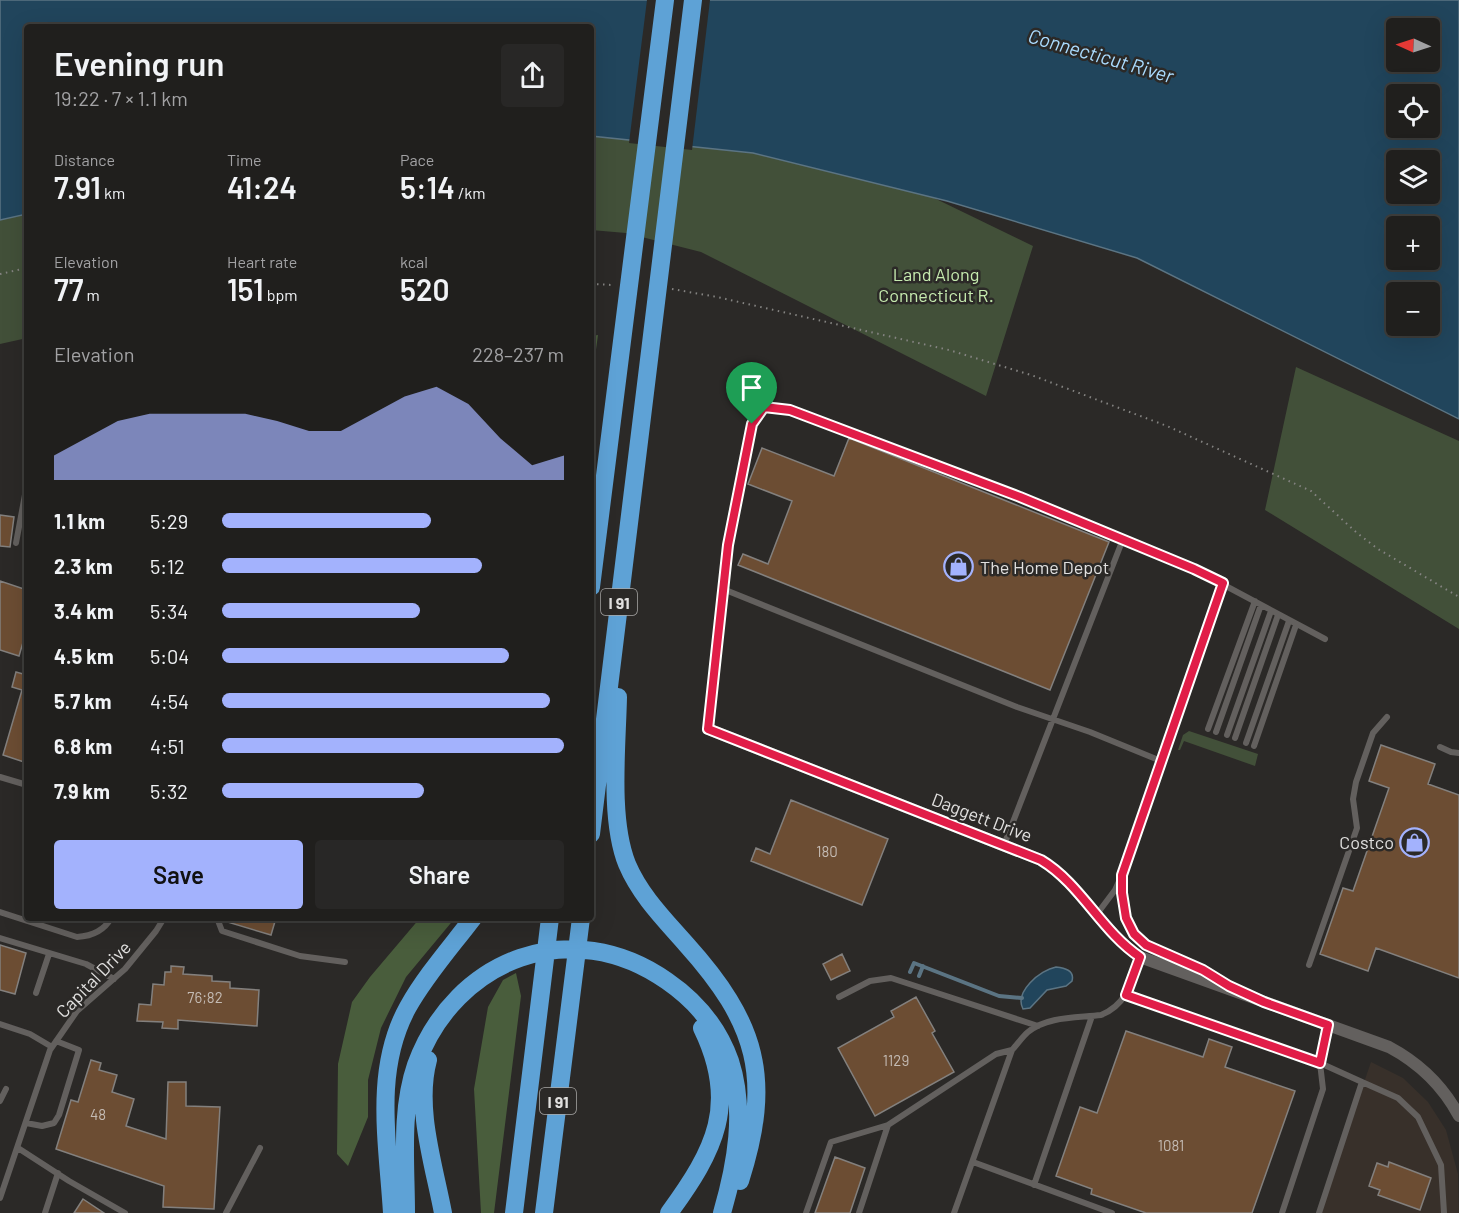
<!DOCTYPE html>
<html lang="en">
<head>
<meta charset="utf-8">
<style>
  body { margin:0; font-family:Barlow,sans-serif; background:#282726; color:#f1f3f6; height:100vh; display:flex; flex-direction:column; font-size:22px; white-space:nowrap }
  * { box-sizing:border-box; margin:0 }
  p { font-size:20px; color:#a2a2a4 }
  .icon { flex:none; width:33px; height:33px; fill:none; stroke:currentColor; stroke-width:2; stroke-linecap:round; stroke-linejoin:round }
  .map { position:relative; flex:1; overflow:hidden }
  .sheet { position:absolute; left:24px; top:24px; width:570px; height:897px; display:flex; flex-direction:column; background:#201f1d; border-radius:6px; box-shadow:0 6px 24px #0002,0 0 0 2px #3d3d3b }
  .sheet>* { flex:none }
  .needle { width:39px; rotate:273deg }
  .controls { position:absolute; left:1386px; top:18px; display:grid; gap:12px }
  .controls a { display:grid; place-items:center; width:54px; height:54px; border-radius:6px; background:#201f1d; box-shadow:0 6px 24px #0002,0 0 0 2px #3d3d3b; font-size:30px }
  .pin { position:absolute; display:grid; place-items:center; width:51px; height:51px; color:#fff; margin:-62px -26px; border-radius:50% 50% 50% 0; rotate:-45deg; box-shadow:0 0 6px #0007 }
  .pin .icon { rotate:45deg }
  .round { display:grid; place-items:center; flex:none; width:63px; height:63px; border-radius:6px; background:#282726 }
  .overview { display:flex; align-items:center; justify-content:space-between; height:102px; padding:0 30px }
  h1 { font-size:33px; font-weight:600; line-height:45px }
  .metrics { display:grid; grid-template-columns:repeat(3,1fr); gap:9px; height:102px; padding:6px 30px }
  .metrics div { display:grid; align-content:center }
  .metrics b { font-size:30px; font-weight:600 }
  .metrics small { font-size:16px; font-weight:400 }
  .metrics p { font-size:16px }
  .chart { height:168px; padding:12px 30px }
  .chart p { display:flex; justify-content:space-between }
  .chart svg { width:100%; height:108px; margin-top:6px; fill:#a3b2fd; opacity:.7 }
  .primary-button { display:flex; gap:12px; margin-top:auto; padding:12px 30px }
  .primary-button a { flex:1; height:69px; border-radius:6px; background:#a3b2fd; color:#111; font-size:24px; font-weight:600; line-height:69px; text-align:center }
  .primary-button a+a { background:#282726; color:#f1f3f6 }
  ul { padding:0 30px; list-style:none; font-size:20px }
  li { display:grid; grid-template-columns:96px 72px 1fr; align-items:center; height:45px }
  li i { height:15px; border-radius:8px; background:#a3b2fd }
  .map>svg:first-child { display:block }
  .built { fill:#38302a }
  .green { fill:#425039 }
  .forest { fill:#495d3c }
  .water { fill:#21455c; stroke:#5b7483; stroke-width:1.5; fill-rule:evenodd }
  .pier { fill:#2b2927 }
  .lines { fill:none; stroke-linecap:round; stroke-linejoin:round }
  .stream { stroke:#5b7483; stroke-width:4 }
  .building { fill:#6c4d33; stroke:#83807e; stroke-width:1.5 }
  .path { stroke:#858482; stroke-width:2; stroke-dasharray:1.5 4.5; stroke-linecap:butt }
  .service { stroke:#63605e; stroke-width:6 }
  .minor { stroke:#63605e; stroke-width:12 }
  .motorway { stroke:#5ea2d6; stroke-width:18 }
  .route-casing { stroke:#fff; stroke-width:12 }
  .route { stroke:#e11d48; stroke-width:8 }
  .labels { text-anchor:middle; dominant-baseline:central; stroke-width:5; stroke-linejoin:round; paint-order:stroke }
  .number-label { font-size:15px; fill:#c4bbb4 }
  .shield { fill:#2b2927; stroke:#aaa9a8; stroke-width:1.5 }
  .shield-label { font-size:16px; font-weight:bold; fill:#e1e0df }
  .park-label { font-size:18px; fill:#c6ebaf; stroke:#2b2927 }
  .poi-label { font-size:18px; fill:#e1e0df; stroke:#2b2927; text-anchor:start }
  .street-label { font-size:18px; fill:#e1e0df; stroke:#2b2927 }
  .water-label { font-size:20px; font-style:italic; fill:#aadbfe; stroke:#2b2927 }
</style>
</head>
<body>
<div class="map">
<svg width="1459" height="1213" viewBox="0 0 1459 1213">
  <rect width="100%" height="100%" fill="#2b2927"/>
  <!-- built -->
  <path class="built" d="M1371 1062 1403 1078 1428 1102 1446 1130 1458 1174 1459 1213H1319Z"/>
  <!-- green -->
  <path class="green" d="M591 91 753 153 932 197 1033 246 986 396 701 252 626 233 591 230Z
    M27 212V338L0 344V219Z
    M1296 367 1459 441V629L1265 510Z
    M1189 731 1258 754 1255 766 1184 741 1180 750H1178L1183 735Z"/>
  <!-- forest -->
  <path class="forest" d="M598 335 591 386V336Z
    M420 918H455L406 977 381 1028 368 1080V1117L348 1166 337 1154 338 1064 352 1002 370 977Z
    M516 973 521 996 494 1213H481L474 1089 488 1007 503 980Z"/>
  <!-- water -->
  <path class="water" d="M0 0H1459V419L1137 258 947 201 753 153 591 136V27H27V214L0 220ZM1396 28H1430V62H1396ZM1396 94H1430V128H1396ZM1396 160H1430V194H1396ZM1396 226H1430V260H1396ZM1396 292H1430V326H1396Z
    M1056 967C1064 968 1075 970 1072 981L1066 986 1047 990 1030 1008 1023 1009C1014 992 1040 970 1056 967Z"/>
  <!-- pier -->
  <path class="pier" d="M647 0H710L692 150 629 143Z"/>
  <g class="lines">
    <!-- stream -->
    <path class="stream" d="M910 972 914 963 999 996 1022 998
      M919 976 923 966"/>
  </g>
  <!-- building -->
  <path class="building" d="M849 438 1109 542 1050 690 738 565 743 554 768 564 792 501 748 484 762 448 834 476Z
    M0 515 14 517 10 547 0 546Z
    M0 581 27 590V640L24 639 19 656 0 650Z
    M16 672 27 675V763L3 755 22 690 12 687Z
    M1381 745 1435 764 1428 784 1459 795V978L1376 948 1368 971 1320 954 1343 888 1353 891 1389 788 1369 781Z
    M791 800 888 839 862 905 751 861 756 848 770 854Z
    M223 918H276L271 935 224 921Z
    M0 945 26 953 15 994 0 990Z
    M842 954 850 971 831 980 823 964Z
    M171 966 184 967 183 974 212 976V981L230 982V988L259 990 257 1026 178 1020V1029L162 1028 163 1022 137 1021 139 1004 151 1005 153 984 164 985 165 972H171Z
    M916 997 935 1031 932 1033 954 1072 875 1116 838 1048 894 1017 891 1011Z
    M1126 1031 1203 1057 1209 1039 1232 1047 1225 1067 1295 1091 1252 1213H1146L1091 1194 1092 1189 1056 1176 1080 1107 1097 1113Z
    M91 1060 101 1063 99 1070 117 1075 112 1092 134 1099 126 1126 166 1139 168 1082H186V1106L220 1107 214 1209 163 1207 164 1186 56 1149 71 1100 78 1102Z
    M835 1157 865 1168 850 1213H815Z
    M1389 1162 1431 1178 1420 1210 1378 1195 1380 1190 1369 1186 1377 1163 1388 1167Z
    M83 1199 104 1213H74Z"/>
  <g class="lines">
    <!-- path -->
    <path class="path" d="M0 274 27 268
      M591 284 613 285
      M672 289 717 297 949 350 1031 375 1167 426 1311 491 1357 533 1378 549 1459 597"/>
    <!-- service -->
    <path class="service" d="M16 543 27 484
      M723 589 1017 707 1090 732 1161 761
      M708 729 728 545 752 424 764 407 790 410 1020 497 1194 569 1325 639
      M1208 729 1255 601
      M1216 732 1261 605
      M1227 735 1271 611
      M1235 738 1278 615
      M1246 743 1289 621
      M1254 746 1296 625
      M1440 747 1451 752 1459 753
      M0 777 27 785
      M1004 845 1123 539
      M1121 881C1120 958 1171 951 1223 982
      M0 912 77 937C92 936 104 931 111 918
      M1097 914 1115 890 1122 875 1223 583
      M217 918 222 931 300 956 345 962
      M0 938 86 964 114 979
      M1309 965 1357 828 1353 799 1356 782 1373 733 1387 717
      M36 993 49 954
      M1126 995 1320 1063 1362 1082 1319 1213
      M839 997 870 981 891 978 1038 1026
      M0 1024 30 1034 52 1047
      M1362 1082 1398 1098 1418 1117 1441 1165 1444 1213
      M0 1101 6 1089
      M26 1123 42 1126 54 1123 59 1115 79 1050 56 1041
      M18 1148 69 1181 125 1213
      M973 1162 1112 1213
      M1034 1185 1092 1016
      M0 1198 50 1050 77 1011 125 969 156 931 164 918
      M45 1213 58 1173
      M226 1213 260 1148
      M806 1213 831 1142 888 1125
      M859 1213 888 1125 996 1054 1012 1050
      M954 1213 1012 1050C1017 1045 1022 1037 1028 1032 1047 1016 1078 1018 1101 1015 1127 1005 1132 981 1140 957
      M1282 1213 1323 1089 1320 1063 1328 1025"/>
    <!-- minor -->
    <path class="minor" d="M708 729 1041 860C1081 884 1101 931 1140 957L1389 1047C1419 1063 1443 1086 1459 1116"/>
    <!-- motorway -->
    <path class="motorway" d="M591 587 665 0
      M618 697C617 746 609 819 627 864 640 895 664 919 686 944 757 1023 773 1078 740 1181
      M591 834 693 0
      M428 1060C415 1108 434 1165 443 1213
      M392 1213C388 1144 373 1070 408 1007 426 975 451 947 473 918
      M406 1213C406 1164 400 1111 416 1065 455 958 572 914 667 981 696 1001 718 1027 730 1061 746 1110 736 1165 722 1213
      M514 1213 550 918
      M544 1213 581 918
      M669 1213C715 1150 739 1104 702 1028"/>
  </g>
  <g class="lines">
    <defs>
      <path id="route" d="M764 407 790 410 1020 497 1194 569 1223 583 1122 875V893L1126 918 1134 934 1146 945 1203 970 1229 986 1264 1002 1328 1025 1320 1063 1126 995 1140 957C1101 931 1081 884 1041 860L708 729 728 545 752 424Z"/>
    </defs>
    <!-- route casing -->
    <use href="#route" class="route-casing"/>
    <!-- route -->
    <use href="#route" class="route"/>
  </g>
  <!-- icons -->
  <defs>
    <symbol id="shop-ring" viewBox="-11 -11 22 22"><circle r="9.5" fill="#2b2927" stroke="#a3b2fd" stroke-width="1.5"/><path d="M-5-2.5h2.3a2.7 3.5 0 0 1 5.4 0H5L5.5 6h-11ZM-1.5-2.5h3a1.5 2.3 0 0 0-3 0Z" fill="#a3b2fd"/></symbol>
  </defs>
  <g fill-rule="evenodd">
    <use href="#shop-ring" x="942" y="550" width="33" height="33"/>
    <use href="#shop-ring" x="1398" y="826" width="33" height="33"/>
  </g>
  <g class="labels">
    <!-- number labels -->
    <g class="number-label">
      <text x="827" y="851">180</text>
      <text x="205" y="997">76;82</text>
      <text x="896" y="1060">1129</text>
      <text x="98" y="1114">48</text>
      <text x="1171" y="1145">1081</text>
    </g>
    <!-- shield labels -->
    <g class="shield">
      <rect x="601" y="589" width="36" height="26" rx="4.5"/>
      <rect x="540" y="1088" width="36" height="26" rx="4.5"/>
    </g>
    <g class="shield-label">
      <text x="619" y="602">I 91</text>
      <text x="558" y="1101">I 91</text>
    </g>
    <!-- park labels -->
    <g class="park-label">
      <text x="936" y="274">Land Along<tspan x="936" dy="21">Connecticut R.</tspan></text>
    </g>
    <!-- poi labels -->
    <g class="poi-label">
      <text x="980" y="567">The Home Depot</text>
      <text x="1394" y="842" text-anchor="end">Costco</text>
    </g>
    <!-- street labels -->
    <g class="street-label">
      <text transform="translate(982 817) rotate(21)">Daggett Drive</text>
      <text transform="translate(93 979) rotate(-46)">Capital Drive</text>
    </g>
    <!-- water labels -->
    <g class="water-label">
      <text transform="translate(1101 55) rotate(16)">Connecticut River</text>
    </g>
  </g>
</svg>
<div class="controls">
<a><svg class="needle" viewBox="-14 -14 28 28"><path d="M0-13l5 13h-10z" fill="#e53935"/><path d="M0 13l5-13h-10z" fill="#a2a2a4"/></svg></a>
<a><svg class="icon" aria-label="locate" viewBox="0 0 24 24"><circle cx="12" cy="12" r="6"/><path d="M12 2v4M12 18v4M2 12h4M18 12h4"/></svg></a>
<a><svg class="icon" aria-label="layers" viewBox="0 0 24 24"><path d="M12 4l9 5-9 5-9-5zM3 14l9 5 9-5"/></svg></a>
<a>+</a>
<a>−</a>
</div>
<div class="pin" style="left:752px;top:424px;background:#1e9e55"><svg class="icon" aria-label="arrive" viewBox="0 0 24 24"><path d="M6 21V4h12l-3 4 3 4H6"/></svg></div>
<section class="sheet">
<div class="overview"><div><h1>Evening run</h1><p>19:22 · 7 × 1.1 km</p></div><a class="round"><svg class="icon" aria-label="share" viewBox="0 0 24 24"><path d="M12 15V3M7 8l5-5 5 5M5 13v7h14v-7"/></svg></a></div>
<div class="metrics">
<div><p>Distance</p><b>7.91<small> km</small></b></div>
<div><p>Time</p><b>41:24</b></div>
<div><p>Pace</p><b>5:14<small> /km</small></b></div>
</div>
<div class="metrics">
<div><p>Elevation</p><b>77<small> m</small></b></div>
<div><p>Heart rate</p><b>151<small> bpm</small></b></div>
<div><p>kcal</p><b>520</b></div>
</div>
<div class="chart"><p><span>Elevation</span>228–237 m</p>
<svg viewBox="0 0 160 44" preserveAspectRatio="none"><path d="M0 44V34L10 27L20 20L30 17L40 17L50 17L60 17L70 20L80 24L90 24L100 17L110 10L120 6L130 13L140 27L150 38L160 34V44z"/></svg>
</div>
<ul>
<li><b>1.1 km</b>5:29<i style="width:61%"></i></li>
<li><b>2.3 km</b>5:12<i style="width:76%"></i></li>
<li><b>3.4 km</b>5:34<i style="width:58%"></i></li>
<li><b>4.5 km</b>5:04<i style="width:84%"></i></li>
<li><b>5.7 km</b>4:54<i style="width:96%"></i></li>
<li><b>6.8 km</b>4:51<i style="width:100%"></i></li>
<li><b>7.9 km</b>5:32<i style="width:59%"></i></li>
</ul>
<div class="primary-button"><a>Save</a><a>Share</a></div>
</section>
</div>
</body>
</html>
